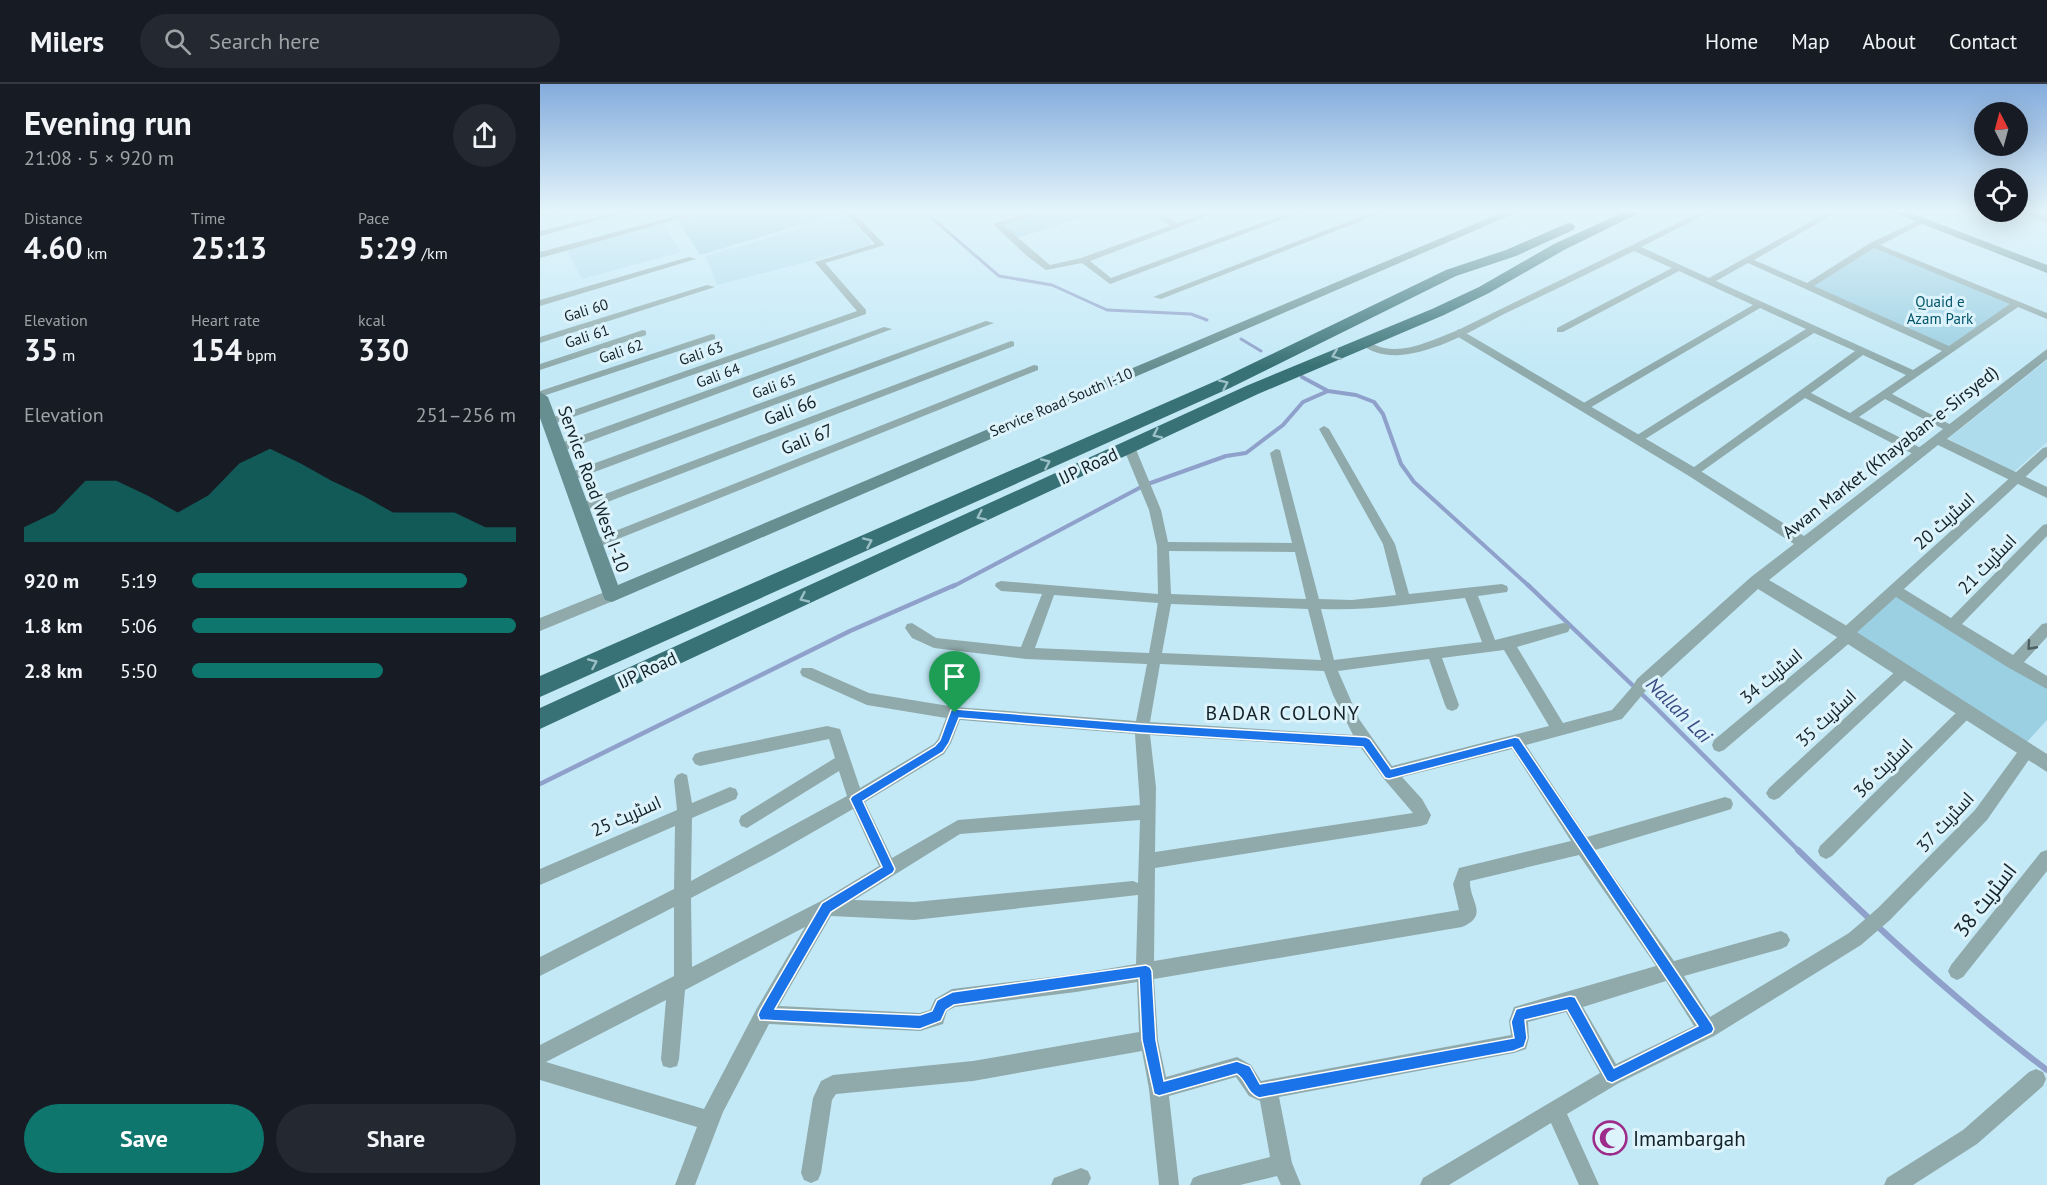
<!DOCTYPE html>
<html lang="en">
<head>
<meta charset="utf-8">
<style>
  body { margin:0; font-family:"PT Sans",Cairo,sans-serif; background:#242831; color:#f1f3f6; height:100vh; display:flex; flex-direction:column; font-size:22px; white-space:nowrap }
  * { box-sizing:border-box; margin:0 }
  p { font-size:20px; color:#9ea1a6 }
  .icon { flex:none; width:33px; height:33px; fill:none; stroke:currentColor; stroke-width:2; stroke-linecap:round; stroke-linejoin:round }
  .map { position:relative; flex:1; overflow:hidden }
  .panel { display:flex; flex-direction:column; background:#171b24; width:540px }
  .panel>* { flex:none }
  .needle { width:39px; rotate:354deg }
  .fabs { position:absolute; left:1434px; top:18px; display:grid; gap:12px }
  .fabs a { display:grid; place-items:center; width:54px; height:54px; border-radius:50%; background:#171b24; box-shadow:0 6px 24px #0002; font-size:30px }
  .pin { position:absolute; display:grid; place-items:center; width:51px; height:51px; color:#fff; margin:-62px -26px; border-radius:50% 50% 50% 0; rotate:-45deg; box-shadow:0 0 6px #0007 }
  .pin .icon { rotate:45deg }
  .round { display:grid; place-items:center; flex:none; width:63px; height:63px; border-radius:32px; background:#242831 }
  .summary { display:flex; align-items:center; justify-content:space-between; height:102px; padding:0 24px }
  h1 { font-size:33px; font-weight:600; line-height:45px }
  .stats { display:grid; grid-template-columns:repeat(3,1fr); gap:9px; height:102px; padding:6px 24px }
  .stats div { display:grid; align-content:center }
  .stats b { font-size:30px; font-weight:600 }
  .stats small { font-size:16px; font-weight:400 }
  .stats p { font-size:16px }
  .chart { height:168px; padding:12px 24px }
  .chart p { display:flex; justify-content:space-between }
  .chart svg { width:100%; height:108px; margin-top:6px; fill:#0f766e; opacity:.7 }
  .primary-button { display:flex; gap:12px; margin-top:auto; padding:12px 24px }
  .primary-button a { flex:1; height:69px; border-radius:36px; background:#0f766e; color:#fff; font-size:24px; font-weight:600; line-height:69px; text-align:center }
  .primary-button a+a { background:#242831; color:#f1f3f6 }
  ul { padding:0 24px; list-style:none; font-size:20px }
  li { display:grid; grid-template-columns:96px 72px 1fr; align-items:center; height:45px }
  li i { height:15px; border-radius:8px; background:#0f766e }
  header { display:flex; align-items:center; gap:36px; box-sizing:border-box; height:84px; padding:0 30px; background:#171b24; border-bottom:2px solid #363941 }
  header strong { font-size:28px }
  nav { display:flex; gap:33px; margin-inline-start:auto; font-size:21px }
  .search { width:420px; height:54px; background:#242831; display:flex; align-items:center; gap:15px; box-sizing:border-box; padding:0 21px; border-radius:33px; color:#9ea1a6; font-size:22px }
  main { display:flex; flex:1; min-height:0 }
  .map>svg:first-child { display:block }
  .built { fill:#afdced }
  .green { fill:#9bcfe2 }
  .lines { fill:none; stroke-linecap:round; stroke-linejoin:round }
  .stream-far3 { stroke:#8fa0ca; stroke-width:3 }
  .stream-far2 { stroke:#8fa0ca; stroke-width:4 }
  .stream-far1 { stroke:#8fa0ca; stroke-width:4.5 }
  .stream { stroke:#8fa0ca; stroke-width:6 }
  .minor { fill:#90aaab; fill-rule:evenodd }
  .tertiary { fill:#90aaab; fill-rule:evenodd }
  .secondary { fill:#678f91; fill-rule:evenodd }
  .trunk { fill:#397276; fill-rule:evenodd }
  .oneway { stroke:#9bbfc6 }
  .oneway2 { stroke:#4c5f63 }
  .route { fill:#1a73e8; stroke:#fff; stroke-width:1.5; fill-rule:evenodd }
  .labels { text-anchor:middle; dominant-baseline:central; stroke-width:6; stroke-linejoin:round; paint-order:stroke }
  .far-park-label { font-size:15px; fill:#025468; stroke:#ddf3fc }
  .far-street-label { font-size:15px; fill:#142228; stroke:#ddf3fc }
  .street-label { font-size:18px; fill:#142228; stroke:#ddf3fc }
  .water-label { font-size:20px; font-style:italic; fill:#384c83; stroke:#ddf3fc }
  .neighbourhood-label { font-size:20px; letter-spacing:1.5px; fill:#142228; stroke:#ddf3fc }
  .near-street-label { font-size:21px; fill:#142228; stroke:#ddf3fc }
  .near-poi-label { font-size:21px; fill:#142228; stroke:#ddf3fc; text-anchor:start }
</style>
</head>
<body>
<header>
<strong>Milers</strong>
<div class="search"><svg class="icon" aria-label="search" viewBox="0 0 24 24"><circle cx="10" cy="10" r="6"/><path d="M15 15l6 6"/></svg>Search here</div>
<nav><a>Home</a><a>Map</a><a>About</a><a>Contact</a></nav>
</header>
<main>
<section class="panel">
<div class="summary"><div><h1>Evening run</h1><p>21:08 · 5 × 920 m</p></div><a class="round"><svg class="icon" aria-label="share" viewBox="0 0 24 24"><path d="M12 15V3M7 8l5-5 5 5M5 13v7h14v-7"/></svg></a></div>
<div class="stats">
<div><p>Distance</p><b>4.60<small> km</small></b></div>
<div><p>Time</p><b>25:13</b></div>
<div><p>Pace</p><b>5:29<small> /km</small></b></div>
</div>
<div class="stats">
<div><p>Elevation</p><b>35<small> m</small></b></div>
<div><p>Heart rate</p><b>154<small> bpm</small></b></div>
<div><p>kcal</p><b>330</b></div>
</div>
<div class="chart"><p><span>Elevation</span>251–256 m</p>
<svg viewBox="0 0 160 44" preserveAspectRatio="none"><path d="M0 44V38L10 32L20 19L30 19L40 25L50 32L60 25L70 12L80 6L90 12L100 19L110 25L120 32L130 32L140 32L150 38L160 38V44z"/></svg>
</div>
<ul>
<li><b>920 m</b>5:19<i style="width:85%"></i></li>
<li><b>1.8 km</b>5:06<i style="width:100%"></i></li>
<li><b>2.8 km</b>5:50<i style="width:59%"></i></li>
</ul>
<div class="primary-button"><a>Save</a><a>Share</a></div>
</section>
<div class="map">
<svg width="1507" height="1101" viewBox="0 0 1507 1101">
  <rect width="100%" height="100%" fill="#c3e9f7"/>
  <!-- built -->
  <path class="built" d="M307 131 332 161 177 201 166 172Z
    M122 140 141 168 42 195 27 166Z
    M1507 276V358L1474 388 1408 355Z"/>
  <!-- green -->
  <path class="green" d="M168 128H304L160 171 137 136Z
    M504 128H561L477 154 462 141Z
    M1333 161 1477 220 1409 266 1267 203Z
    M1356 510 1507 603V636L1484 661 1314 550Z"/>
  <g class="lines">
    <!-- stream-far3 -->
    <path class="stream-far3" d="M385 128 459 192 512 201 567 226 651 230 667 236
      M701 255 721 267"/>
    <!-- stream-far2 -->
    <path class="stream-far2" d="M762 293 788 307 816 311 834 318 843 330 861 380 874 398 990 503
      M412 503 605 401 686 372 706 369 743 341 763 318 788 307"/>
    <!-- stream-far1 -->
    <path class="stream-far1" d="M988 501 1110 618 1259 767
      M0 700 310 547 415 501"/>
    <!-- stream -->
    <path class="stream" d="M1258 766C1337 844 1418 919 1507 986"/>
    <!-- minor -->
    <path class="minor" d="M8 128H22L0 134V130Z
      M77 128H89L0 152V147Z
      M151 128H163L0 174V168Z
      M305 128H313L345 161 285 179 326 226V230L13 340H5V336L317 227 275 178 335 160Z
      M490 128H502L463 141 510 181 541 174 630 142 612 128H621L637 139 668 128H679L550 177 571 194 751 128H762L570 200 542 179 506 186 487 172 453 140Z
      M833 128H844L621 215 613 213Z
      M1160 128H1170L1101 163 1169 194 1288 128H1297L1214 176 1267 199 1330 159 1381 135 1385 137 1384 139 1340 161 1507 229V235L1478 223 1352 310 1415 343V347H1407L1345 315 1319 333 1385 366V372H1377L1265 314 1154 393 1150 392V386L1315 267 1274 249 1102 357H1094V353L1266 245 1220 224 1048 325H1040V321L1213 221 1139 187 1023 248H1017V244L1132 184 1094 167C1051 188 1009 209 966 229 933 246 897 268 860 271 846 272 831 269 821 260L826 257C832 259 838 263 844 264 868 269 894 255 916 247ZM1334 164 1470 220 1409 262 1274 202ZM1208 179 1402 267 1373 286 1176 197ZM1323 271 1366 291 1310 329 1271 309Z
      M1480 128H1491L1507 133V138Z
      M149 173 156 175 0 222V216Z
      M167 201 175 203 0 259V253Z
      M446 237 454 239 33 396H25L23 393 25 390Z
      M344 243 352 245 23 367 19 368 13 364 15 361Z
      M103 246 106 247V251L0 286V280Z
      M172 250 175 251V255L0 313V307Z
      M471 257 474 258V262L44 427 40 428 34 424 36 421Z
      M494 281 498 282V286L58 463H50L48 460 50 457Z
      M784 342 789 345 855 460 869 510 962 500 967 502 968 505 967 508 938 512 955 556 1023 539 1028 540 1030 544 1028 548 977 563 1023 639 1072 626 1098 596 1103 594 1108 596 1110 600 1108 604 1082 635 986 661 1047 753 1185 713 1191 715 1193 720 1191 725 1185 727 1055 766 1134 877 1241 847 1247 850 1250 856 1247 862 1241 865 1144 892 1170 933 1309 849 1338 824 1435 726 1482 662 1487 660 1492 662 1495 667 1447 736 1350 836 1321 861 1174 952 1079 999 1027 1030 1059 1101H1039L1011 1039 909 1101H880L883 1094 1060 989 1026 928 988 938 989 954 986 965 974 969 739 1013 752 1079 761 1101H741L737 1092 700 1101H650L653 1094 660 1091 730 1073 720 1017 709 1012 696 993 629 1012 639 1101H619L609 1005 602 967 433 997 296 1010 292 1016 281 1089 278 1096 271 1099 264 1096 261 1089 273 1014 281 997 293 991 433 977 599 948 597 898 536 908 415 923 407 927 403 940 380 947 229 940 183 1028 155 1101H135L157 1043 0 996V961L134 892V823L0 892V873L134 805 135 742 0 801V785L137 726 134 696 137 691 142 689 147 691 152 719 190 703 196 705 198 710 196 715 152 734 151 797 307 712 299 687 207 744 201 742 199 737 201 732 295 674 289 655 160 682 155 680 152 675 155 670 160 668 287 642 300 645 320 704 394 660 398 655 406 634 327 621 262 592 260 588 262 584H272L329 609 415 623 596 637 607 580 486 575 394 564 372 554 365 544 367 540 372 539 396 554 481 563 502 510 461 507 455 502 456 499 461 497 618 510 617 462 609 426 583 363 585 360 589 359 595 363 621 426 628 458 752 459 730 369 736 365 740 366 779 515 812 516 856 511 843 460 779 345ZM629 467 755 468 766 515 631 510ZM514 511 618 519 609 569 495 564ZM925 514 942 558 794 576 781 525C830 527 877 519 925 514ZM631 520 768 525 781 576 622 569ZM964 566 1009 642 852 682 819 635 798 587 889 575 905 621 907 625 912 627 917 625 919 621 902 574ZM620 580 784 587 793 611 813 651 610 638ZM420 636 595 650 600 721 418 736 352 774 325 718 404 670 411 659ZM610 651 821 664 844 695 873 729 615 768 616 703ZM972 665 1031 757 919 784 913 800 919 826 614 877 615 784 881 742 887 740 891 731 882 715 862 693ZM313 725 339 782 281 817 152 883 151 814 233 771ZM600 736 598 799 593 797 374 818 314 816 420 750ZM1039 771 1116 882 974 923 969 937 971 951 721 997 711 981 697 973 626 993 618 956 614 895 922 843C950 831 929 817 930 797ZM598 811 596 880 536 890 412 905 395 915 390 926 380 929 239 922 291 832 374 836ZM265 843 217 924 164 1025 6 978 126 916 121 975 123 982 130 984 137 982 139 975 145 906ZM1126 897 1154 942 1076 980 1043 923Z
      M1507 363V373L1364 505 1411 534 1503 441 1507 440V452L1422 540 1473 571 1502 540 1507 539V553L1484 578 1507 592V605L1469 584 1356 513 1314 551 1313 556 1184 666 1179 668 1174 666 1172 661 1174 656 1300 551 1301 546 1503 364Z
      M1364 582 1369 584 1371 588 1369 592 1239 714 1234 716 1229 714 1226 709 1229 704 1359 584Z
      M1426 622 1431 624 1433 628 1431 632 1292 772 1286 775 1280 772 1278 767 1280 762 1421 624Z
      M1507 766V787L1423 893 1417 896 1411 893 1408 887 1411 881 1501 768Z
      M1496 985 1503 988 1506 995 1503 1002 1437 1060 1373 1101H1344L1347 1094 1423 1046 1489 988Z
      M541 1084 548 1087 551 1094 548 1101H511L514 1094Z"/>
    <!-- tertiary -->
    <path class="tertiary" d="M919 245 1159 386 1264 452 1507 265V275L1407 355 1507 403V414L1398 361 1229 496 1312 545 1507 670V688L1300 555 1218 505 1109 605 1103 607 1097 605 1094 600 1097 595 1211 493 1254 460 1149 392 915 251 913 249Z
      M72 505 78 507 80 511 78 515 0 547V534Z"/>
    <!-- secondary -->
    <path class="secondary" d="M963 128H978L72 518 65 516 63 511 0 334V308L8 313 78 501Z
      M1352 128H1368L1507 181V189Z"/>
    <!-- trunk -->
    <path class="trunk" d="M1084 128H1101L1024 166 949 209 904 231 718 310 0 645V624L706 302 892 225 939 203 1014 160Z
      M1028 139 1033 140 1035 143 1033 146 976 172 916 192 690 304 0 613V592L678 296 906 186 966 166Z"/>
  </g>
  <!-- one-way arrows -->
  <defs><path id="oneway-chevron" d="M-2-3.5L2.5 0L-2 3.5" fill="none" stroke-width="1.6" stroke-linecap="round" stroke-linejoin="round" transform="scale(1.5)"/></defs>
  <g class="oneway">
    <use href="#oneway-chevron" transform="translate(796 271) rotate(159)"/>
    <use href="#oneway-chevron" transform="translate(684 300) rotate(-25)"/>
    <use href="#oneway-chevron" transform="translate(617 350) rotate(155)"/>
    <use href="#oneway-chevron" transform="translate(506 379) rotate(-24)"/>
    <use href="#oneway-chevron" transform="translate(441 432) rotate(155)"/>
    <use href="#oneway-chevron" transform="translate(328 458) rotate(-24)"/>
    <use href="#oneway-chevron" transform="translate(264 514) rotate(155)"/>
    <use href="#oneway-chevron" transform="translate(53 579) rotate(-24)"/>
  </g>
  <use class="oneway2" href="#oneway-chevron" transform="translate(1491 562) rotate(132)"/>
  <!-- sky -->
  <linearGradient id="sky" x2="0" y2="1"><stop stop-color="#84acdc"/><stop offset="0.45" stop-color="#e4f5fb"/><stop offset="1" stop-color="#e4f5fb" stop-opacity="0"/></linearGradient>
  <rect width="1507" height="282" fill="url(#sky)"/>
  <!-- route -->
  <path class="route" d="M415 625 602 640 826 653 830 655 851 685 975 653 979 654 1172 940 1174 945 1172 949 1072 999 1067 997 1027 926 985 936 987 954 984 963 974 967 719 1014C706 1009 707 997 697 990L619 1012 614 1010 602 956 599 894 414 921 406 926 401 937 380 945 220 936 218 931 220 926 282 819 342 783 310 715 312 712 395 662 400 656 411 626ZM419 634 602 649 823 663 845 694 849 695 972 663 1158 942 1074 984 1035 913 1030 912 976 925 971 938 974 954 720 1000 710 982 697 977 624 997 616 956 612 887 610 883 606 881 412 908 397 916 392 927 380 931 235 925 291 828 353 789 355 785 323 717 403 668 409 659Z"/>
  <!-- icons -->
  <defs>
    <symbol id="mosque-ring" viewBox="-11 -11 22 22"><circle r="9.5" fill="#ddf3fc" stroke="#9c2b89" stroke-width="1.5"/><path d="M3.5-4.9A6 6 0 1 0 3.5 4.9A5 5 0 1 1 3.5-4.9Z" fill="#9c2b89"/></symbol>
  </defs>
  <g fill-rule="evenodd">
    <use href="#mosque-ring" x="1051" y="1035" width="38" height="38"/>
  </g>
  <g class="labels">
    <!-- far-park labels -->
    <g class="far-park-label">
      <text x="1400" y="217">Quaid e<tspan x="1400" dy="17">Azam Park</tspan></text>
    </g>
    <!-- far-street labels -->
    <g class="far-street-label">
      <text transform="translate(46 226) rotate(-17)">Gali 60</text>
      <text transform="translate(47 252) rotate(-18)">Gali 61</text>
      <text transform="translate(81 267) rotate(-19)">Gali 62</text>
      <text transform="translate(161 269) rotate(-19)">Gali 63</text>
      <text transform="translate(178 291) rotate(-20)">Gali 64</text>
      <text transform="translate(234 302) rotate(-20)">Gali 65</text>
      <text transform="translate(521 318) rotate(-23)">Service Road South I-10</text>
    </g>
    <!-- street labels -->
    <g class="street-label">
      <text transform="translate(250 326) rotate(-21)">Gali 66</text>
      <text transform="translate(267 355) rotate(-22)">Gali 67</text>
      <text transform="translate(1350 368) rotate(-38)">Awan Market (Khayaban-e-Sirsyed)</text>
      <text transform="translate(548 382) rotate(-25)">IJP Road</text>
      <text transform="translate(54 405) rotate(70)">Service Road West I-10</text>
      <text transform="translate(1404 437) rotate(-42)">اسٹریٹ 20</text>
      <text transform="translate(1447 480) rotate(-46)">اسٹریٹ 21</text>
      <text transform="translate(107 586) rotate(-25)">IJP Road</text>
      <text transform="translate(1231 592) rotate(-40)">اسٹریٹ 34</text>
      <text transform="translate(1286 634) rotate(-43)">اسٹریٹ 35</text>
      <text transform="translate(1343 684) rotate(-45)">اسٹریٹ 36</text>
      <text transform="translate(86 732) rotate(-24)">اسٹریٹ 25</text>
      <text transform="translate(1405 738) rotate(-47)">اسٹریٹ 37</text>
    </g>
    <!-- water labels -->
    <g class="water-label">
      <text transform="translate(1139 626) rotate(45)">Nallah Lai</text>
    </g>
    <!-- neighbourhood labels -->
    <g class="neighbourhood-label">
      <text x="743" y="629">BADAR COLONY</text>
    </g>
    <!-- near-street labels -->
    <g class="near-street-label">
      <text transform="translate(1445 816) rotate(-52)">اسٹریٹ 38</text>
    </g>
    <!-- near-poi labels -->
    <g class="near-poi-label">
      <text x="1093" y="1054">Imambargah</text>
    </g>
  </g>
</svg>
<div class="fabs">
<a><svg class="needle" viewBox="-14 -14 28 28"><path d="M0-13l5 13h-10z" fill="#e53935"/><path d="M0 13l5-13h-10z" fill="#9ea1a6"/></svg></a>
<a><svg class="icon" aria-label="locate" viewBox="0 0 24 24"><circle cx="12" cy="12" r="6"/><path d="M12 2v4M12 18v4M2 12h4M18 12h4"/></svg></a>
</div>
<div class="pin" style="left:415px;top:629px;background:#1e9e55"><svg class="icon" aria-label="arrive" viewBox="0 0 24 24"><path d="M6 21V4h12l-3 4 3 4H6"/></svg></div>
</div>
</main>
</body>
</html>
